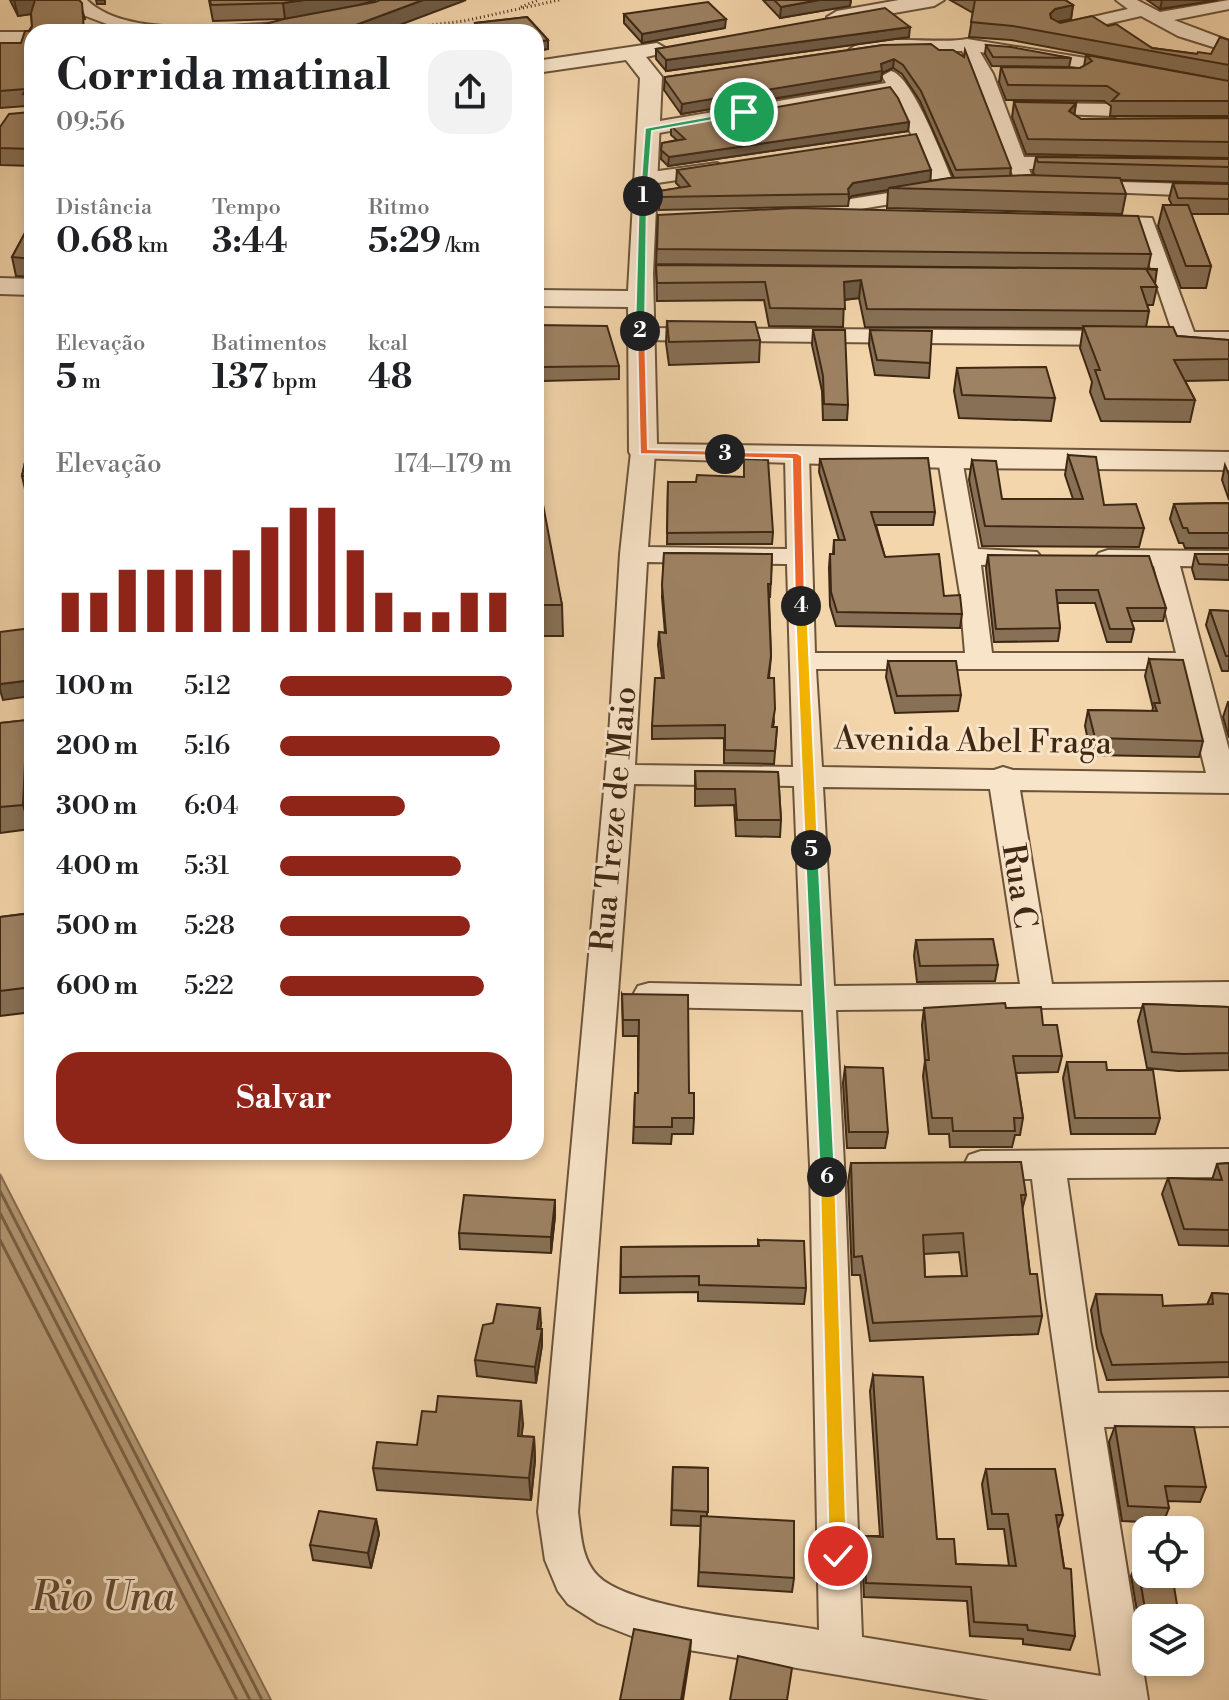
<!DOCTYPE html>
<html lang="pt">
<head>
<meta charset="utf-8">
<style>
  body { margin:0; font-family:"Libre Bodoni",serif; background:#f2f2f2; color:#202124; height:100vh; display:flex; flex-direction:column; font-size:30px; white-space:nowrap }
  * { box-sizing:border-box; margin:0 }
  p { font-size:26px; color:#757577 }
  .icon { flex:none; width:44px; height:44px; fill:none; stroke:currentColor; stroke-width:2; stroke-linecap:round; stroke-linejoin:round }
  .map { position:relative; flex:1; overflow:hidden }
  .panel { position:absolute; left:24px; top:24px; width:520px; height:1136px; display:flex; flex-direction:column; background:#fff; border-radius:24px; box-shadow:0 4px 12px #0003 }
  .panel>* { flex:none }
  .fabs { position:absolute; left:1132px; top:1516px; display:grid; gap:16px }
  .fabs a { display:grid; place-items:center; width:72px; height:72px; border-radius:16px; background:#fff; box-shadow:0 4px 12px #0003; font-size:40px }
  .pin { position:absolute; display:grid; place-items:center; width:68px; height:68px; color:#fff; margin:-34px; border:4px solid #fff; border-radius:50%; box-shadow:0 2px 8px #0007 }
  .km { position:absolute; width:40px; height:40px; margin:-20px; border-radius:50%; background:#222; color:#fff; font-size:22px; line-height:40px; text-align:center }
  .round { display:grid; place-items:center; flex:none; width:84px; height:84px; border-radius:24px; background:#f2f2f2 }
  .summary { display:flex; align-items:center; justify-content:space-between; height:136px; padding:0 32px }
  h1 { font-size:44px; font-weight:700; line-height:60px }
  .stats { display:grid; grid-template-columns:repeat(3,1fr); gap:12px; height:136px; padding:8px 32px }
  .stats div { display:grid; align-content:center }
  .stats b { font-size:34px; font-weight:700 }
  .stats small { font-size:22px; font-weight:400 }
  .stats p { font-size:22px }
  .chart { height:224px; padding:16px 32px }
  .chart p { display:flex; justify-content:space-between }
  .chart svg { width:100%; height:144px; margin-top:8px; stroke:#8f2418; stroke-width:6 }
  .button { display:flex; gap:16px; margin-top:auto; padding:16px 32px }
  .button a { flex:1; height:92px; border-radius:24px; background:#8f2418; color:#fff; font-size:32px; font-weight:700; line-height:92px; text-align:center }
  ul { padding:0 32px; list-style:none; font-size:26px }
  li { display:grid; grid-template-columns:128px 96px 1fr; align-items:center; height:60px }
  li i { height:20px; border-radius:10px; background:#8f2418 }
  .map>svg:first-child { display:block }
  .water { fill:#b69b78; stroke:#866d50; stroke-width:2 }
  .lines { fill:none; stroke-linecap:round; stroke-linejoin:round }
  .shore { stroke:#7a6246; stroke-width:3 }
  .minor-casing { stroke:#6c543a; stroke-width:4 }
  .tertiary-casing { stroke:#6c543a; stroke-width:4 }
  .path { stroke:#3e2814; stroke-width:3; stroke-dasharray:1 3; stroke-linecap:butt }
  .minor { fill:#f8e4c9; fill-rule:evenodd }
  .tertiary { fill:#f8e4c9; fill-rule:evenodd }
  .wall { fill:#877055; stroke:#3e2814; stroke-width:2; fill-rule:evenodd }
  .shaded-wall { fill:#6e5b45; stroke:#3e2814; stroke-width:2 }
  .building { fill:#9d8263; stroke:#3e2814; stroke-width:2; fill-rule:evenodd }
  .split-1 { fill:#22a559; stroke:#fff; stroke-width:2 }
  .split-2 { fill:#22a559; stroke:#fff; stroke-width:2 }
  .split-3 { fill:#f0652b; stroke:#fff; stroke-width:2 }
  .split-4 { fill:#f0652b; stroke:#fff; stroke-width:2 }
  .split-5 { fill:#f5b400; stroke:#fff; stroke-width:2 }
  .split-6 { fill:#22a559; stroke:#fff; stroke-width:2 }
  .split-7 { fill:#f5b400; stroke:#fff; stroke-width:2 }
  .labels { text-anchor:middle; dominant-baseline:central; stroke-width:6; stroke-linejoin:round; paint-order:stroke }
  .street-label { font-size:32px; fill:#3e2814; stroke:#f8e4c9 }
  .near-water-label { font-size:40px; font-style:italic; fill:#624a32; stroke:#f8e4c9 }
</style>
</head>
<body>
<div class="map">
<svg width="1229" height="1700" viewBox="0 0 1229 1700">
  <rect width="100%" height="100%" fill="#f4d6ac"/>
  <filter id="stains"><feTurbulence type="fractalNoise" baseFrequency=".0025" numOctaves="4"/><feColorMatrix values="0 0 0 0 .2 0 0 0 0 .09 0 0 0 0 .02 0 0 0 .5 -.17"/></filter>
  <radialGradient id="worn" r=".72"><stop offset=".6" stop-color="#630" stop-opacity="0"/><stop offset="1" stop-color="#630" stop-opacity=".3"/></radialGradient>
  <!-- water -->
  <path class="water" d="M0 1174 271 1700H0Z"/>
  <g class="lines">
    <!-- shore -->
    <path class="shore" d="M0 1191 262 1700
      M0 1213 250 1700
      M0 1240 237 1700"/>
    <defs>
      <path id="minor" d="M70 0H87C128 40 230 24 284 23L293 28 289 32H128L83 15Z
        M1116 0H1137L1160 12 1229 0V9L1174 20 1229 41V52L1178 36 1141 16 1059 35 1050 30 1053 26 1128 9Z
        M0 32H33L32 42H0Z
        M967 39 1129 65 1132 69 1123 74 980 52 993 74 1024 157H1075L1085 163 1082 167 1029 169 1034 182 1031 186H1017L975 74 962 51H893L858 55 849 50C868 32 941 45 967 39Z
        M891 71C913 76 945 164 956 189L953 193 946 195 936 189 893 94 839 100 648 135 639 129 648 123 886 83 882 76Z
        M1036 103 1115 104 1124 110 1115 116 1029 113 1027 109 1029 105Z
        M717 163 727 169 724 173 644 185 634 179 644 173Z
        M1085 181 1229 185V197L1078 191 1075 187Z
        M926 187 933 189 936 193 933 197 794 220 784 214 794 208Z
        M1102 216 1152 218 1194 332H1229V346L1158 343 1155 338 1158 333 1172 331 1137 228 1095 226 1092 222Z
        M640 328 1122 331 1133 338 1122 345 632 340 629 335 632 330Z
        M643 445 651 447 655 452 648 547 787 549 785 456 789 451H805L809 456 815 653H965L960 594 938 459 942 454H958L962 459 978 549 1037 552 1041 557 1037 562 981 565 992 653H1176L1154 566 1099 563 1095 558 1099 553 1108 550 1229 551V567L1180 566 1229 750V793L1020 790 1052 984 1229 982V1006L836 1010 844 1165 862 1637 1101 1676 1046 1296 1032 1179H981L969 1175 964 1165 969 1155 981 1151 1229 1149V1177L1067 1178 1098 1393 1229 1392V1426L1104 1427 1148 1700H989L659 1645 634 1637 598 1623 568 1604 558 1591 545 1560 538 1512 609 736 620 554 631 452 635 447ZM647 562 787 564 793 767 635 765ZM816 669H1180L1206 773 1013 770 1003 767 994 770 822 767ZM634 784 794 786 802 986 649 983 638 986 633 995 638 1004 649 1007 803 1010 810 1165 819 1630C769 1621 631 1609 598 1576 581 1559 581 1534 578 1512ZM823 787 990 789 1020 984 834 986Z"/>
      <path id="tertiary" d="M899 0H944L934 6 837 23 827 17 837 11Z
        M657 43 667 49 664 53 646 57 662 77 653 273 657 444 1229 452V470L950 468 633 458 629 452 628 307 536 306V290L628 291 640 78 626 60 536 73V61Z
        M0 278 32 279V295L0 294Z"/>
    </defs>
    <!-- minor casing -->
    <use href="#minor" class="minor-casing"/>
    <!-- tertiary casing -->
    <use href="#tertiary" class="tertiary-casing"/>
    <!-- path -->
    <path class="path" d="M521 7 538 0
      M373 32 464 21 559 0"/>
    <!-- minor -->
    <use href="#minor" class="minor"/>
    <!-- tertiary -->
    <use href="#tertiary" class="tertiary"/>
  </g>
  <!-- wall -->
  <path class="wall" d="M10 0H79L85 19 32 32V166L0 165V127L31 112 27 110 26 106 0 108V43H21L32 26 31 14 18 16Z
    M209 0H376L362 4 285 19 213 21Z
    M763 0H851L850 6 780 18Z
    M950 0H1065L1073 5 1071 19 1058 22 1060 23 1108 26 1152 48 1197 54H1211L1229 40V116H1110L1111 106 1104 101 1006 100 999 82 1001 67 1080 68 1084 66 1086 55 1207 77 1011 40 969 37 973 13Z
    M1147 0H1218L1160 9Z
    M624 14 725 28 642 43 624 23Z
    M527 17 548 40V49L536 51V32H475V23Z
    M909 37 666 71 656 59V49Z
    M883 45 1011 168 1010 176H1035L1033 172 1036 157 1229 159V183L1120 180 1126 194 1122 214 887 208 888 190 852 196 849 199 848 206 659 210V191L681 188 676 183 677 170H931L930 181 954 178 920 101 902 74 893 68 882 73 881 81 681 114 664 90 665 77Z
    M986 45 1071 58 1069 67 992 66 985 54Z
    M1014 102 1076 103 1074 115 1081 119 1229 118V158L1026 154 1012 117Z
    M909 122 908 131 668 166 661 159 662 143 677 140 671 135V126Z
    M1173 183 1229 184V214H1191L1211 266 1206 288H1181L1158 226 1163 205H1172L1169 199Z
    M658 215 1151 254 1148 269 656 264Z
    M32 220V277L16 276 12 257Z
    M656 265 1157 269 1155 284 1157 287 1153 305H1147L1149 311 1146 327 1177 336 1229 340V380L1185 381 1195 400 1190 422 1101 421 1090 392 1092 382 1080 348 1083 328 865 327 859 298 844 300 843 327 769 326 764 300 657 301Z
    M667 321 760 340 759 362 669 365 666 343Z
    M536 325 619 366V379L543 381Z
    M813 330 848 405 847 420H823L822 391 812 345Z
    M870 330 930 363 929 378 875 375 869 345Z
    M957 368 1055 398 1051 421 959 418 954 391Z
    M32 431V502H28L22 476Z
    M1068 455 1104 505 1144 528 1139 547 982 546 969 480 972 460 1002 499H1073L1065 475Z
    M820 459 935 512 933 525H876L885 557 944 596 962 614 960 628 836 626 830 606 829 568 830 554H833L834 540H839L819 472Z
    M1225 465 1229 475V500L1222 480Z
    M668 482 773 532 772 544H667Z
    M536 495 562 605 563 636H536Z
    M1229 503V548H1185L1183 543H1179L1170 519 1174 504Z
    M664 553 772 554 770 597H769L771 656 769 678 774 722 773 727H777L774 764 724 763V738L652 739V726L662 678 658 645 659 632 665 633 662 597Z
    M1195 554H1229V580L1195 579 1192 569Z
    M988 555 1166 608 1163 621H1131L1134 629 1131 642H1107L1095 603H1057L1060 628 1058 641 994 642 986 568Z
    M1210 610 1229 611V671H1222L1206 625Z
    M1149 659 1203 741 1199 757 1091 755 1085 726 1088 710 1152 711 1153 708 1145 676Z
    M888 661 961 695 958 711 895 713 886 677Z
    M1228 702H1229V738L1223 717Z
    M27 720 32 738 30 829 0 833V723Z
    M695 771 778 772 781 820 780 837 736 836 734 805 695 806Z
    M32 913V1012L0 1016V917Z
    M916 940 998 965 995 981 917 982 914 956Z
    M622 994 689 1093 694 1118 693 1134H672L671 1144 633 1143 635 1093H638V1036H623Z
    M1143 1004 1229 1007V1070L1178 1071 1147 1068 1138 1021Z
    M924 1008H1006L1043 1025 1062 1056 1058 1072 1016 1073 1023 1118 1020 1135H1015L1012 1147H950L949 1134H929L923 1076 925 1061 922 1025Z
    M1067 1062 1107 1070 1160 1118 1155 1134H1071L1063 1078Z
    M845 1067 888 1132 885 1148H847L843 1083Z
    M851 1163 1026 1195 1022 1210 1030 1274 1042 1316 1038 1334 870 1341 860 1275H852L848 1182ZM959 1252 962 1276 925 1277 924 1254Z
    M1229 1163V1246L1179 1245 1162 1194 1168 1178 1212 1180 1217 1164Z
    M555 1216 551 1253 460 1249 459 1233Z
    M758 1240 806 1288 804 1304 698 1301V1292L620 1293 621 1247 758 1246Z
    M1212 1293 1229 1294V1377L1107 1380 1097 1348 1091 1310 1096 1294 1163 1306 1207 1305Z
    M541 1324 540 1329H542V1345L536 1383 477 1376 475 1360Z
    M873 1375 937 1539 956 1564 1009 1566 1004 1529H988L982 1484 986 1469 1063 1515 1058 1529 1075 1636 1070 1650 1023 1644V1639L970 1636 967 1601 864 1597 862 1551 864 1536H880L870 1391Z
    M523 1424 521 1436 534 1437 535 1460 531 1500 377 1490 373 1468 417 1445Z
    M1115 1426 1206 1487 1200 1502 1167 1501 1169 1508 1163 1523 1122 1521 1109 1442Z
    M673 1467 708 1468 707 1516 794 1578 792 1592 698 1586 701 1526 671 1525Z
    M376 1519 379 1534 371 1568 313 1560 310 1545Z
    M1137 1562 1178 1611 1174 1618H1146V1624L1139 1623 1131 1576Z"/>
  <!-- shaded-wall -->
  <path class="shaded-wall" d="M14 0H37L40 13 18 16Z
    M96 0H105V4H97Z
    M304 0H376L337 12 285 19 283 3Z
    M423 0H466L381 32H337Z
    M819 0H851L850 6 780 18 781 7Z
    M1162 0H1218L1160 9Z
    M1073 5 1071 19 1052 23 1050 14 1055 9Z
    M726 19 725 28 642 43V34Z
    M910 27 909 37 666 71V60Z
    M548 40V49L536 51V42Z
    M894 59 893 68 882 73 881 81 681 114 682 104 881 64Z
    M1076 103 1074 118 1069 111Z
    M909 122 908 131 668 166 669 157Z
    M931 170 930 183 889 188 888 190 852 196 849 199 848 189 853 183Z
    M861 280 859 298 842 300 844 282Z
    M542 367 543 381 536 384V370Z
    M32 680V696L3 700 0 690V684Z
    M27 720 32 738 30 829 23 805Z
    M555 1200V1216L551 1253V1237Z
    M540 1308 541 1324 538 1345 537 1329Z
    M542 1329V1345L536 1383 535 1367Z
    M521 1401 523 1424 519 1459 518 1436Z
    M534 1437 535 1460 531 1500 529 1478Z
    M376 1519 379 1534 371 1568 368 1553Z
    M691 1640 690 1654 683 1700H681Z"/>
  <!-- building -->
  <path class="building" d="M35 0H79L82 3 84 32H32V149L0 148V127L9 114 31 112 32 96 23 94 26 89 0 91V43H21L25 31H30L32 26 31 13Z
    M210 0H304L283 3 211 5Z
    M380 0H423L337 32H235L284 19 375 2Z
    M774 0H819L781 7Z
    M975 0H1065L1073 5 1055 9 1050 14 1051 18 1060 23 1092 16 1108 26 1116 24 1152 48 1197 54 1198 52 1211 54 1220 37 1229 40V65L1013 26 971 22Z
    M708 2 726 19 642 34 624 14Z
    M885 8 910 27 666 60 656 49Z
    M527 17 548 40 536 42V32H481L475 23Z
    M152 29 151 32H111L116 30Z
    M931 44 939 50H953L964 57 965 50 1011 168 956 170 921 91 903 65 894 59 881 64 882 71 682 104 665 80V77L883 45Z
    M986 45 1011 47 1071 58 993 57Z
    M1086 55 1229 81V101H1112L1119 94 1107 86 1008 85 1001 67 1080 68 1092 61Z
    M890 87 898 98 909 122 669 157 661 150 662 143 685 139 671 126Z
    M1014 102 1076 103 1069 111 1081 119 1229 118V142L1028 139Z
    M916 134 931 170 853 183 848 189 849 194 659 197V191L690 186 677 170Z
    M1036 157 1229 159V167L1038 162Z
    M1028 175 1120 178 1126 194 889 188 949 178Z
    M1173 183 1229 184V199L1178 198Z
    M1163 205H1188L1211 266H1186Z
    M795 208 1138 216 1151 254 657 249 658 215Z
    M32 220V259L12 257Z
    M656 265 1157 269V270L1146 269 1157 287H1141L1149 311 867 309 861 280 844 282 845 309 770 308 765 282 657 283Z
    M667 321 755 322 760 340 669 342Z
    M536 325 607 326 619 366 542 367 536 370Z
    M1083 326 1173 327 1177 336 1229 340V359L1174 360 1195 400 1105 399 1095 370H1100Z
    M813 330H845L848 405 824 404 823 376Z
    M870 330 932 331 930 363 877 360Z
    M1046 367 1055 398 962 395 957 368Z
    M32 431V476H22Z
    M1068 455 1096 457 1104 505 1136 504 1144 528 985 526 972 460 996 461 1002 499H1083Z
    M928 458 935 512H871L885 557 939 554 944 596 960 595 962 614 837 612 831 592 830 554H834V540H845L820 459Z
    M744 459 768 460 773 532 667 533 668 482H696L697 475 744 477Z
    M541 494 562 605H536V495Z
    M1229 503V533H1189L1187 528H1183L1174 504Z
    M664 553 772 554 771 584H768L771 656 768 678H774L775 709 772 727H777L775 751 725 750V725L652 726 655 678H664L659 632 666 633 662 585Z
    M1195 554H1229V565L1199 564Z
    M988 555 1149 556 1166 608H1127L1134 629H1110L1098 590H1056L1060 628 996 629Z
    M1210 610 1229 611V656H1226Z
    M32 628V680L0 684V632Z
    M1149 659 1183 660 1203 741 1095 738 1088 710 1157 711 1154 703H1160Z
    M888 661H956L961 695 897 696Z
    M27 720 23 805 0 807V723Z
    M695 771 778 772 781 820H737L735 789H696Z
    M32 913V987L0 991V917Z
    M993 939 998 965 920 966 916 940Z
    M622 994 688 995 689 1093H694V1118H672V1127H634L635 1093H638L639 1020H623Z
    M1005 1003 1006 1008 1041 1007 1043 1025H1057L1062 1056H1013L1023 1118H1014L1015 1131H953L952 1118H932L925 1060H929L924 1008Z
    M1143 1004 1229 1007V1053L1183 1054 1152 1052Z
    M1067 1062H1106L1107 1070H1153L1160 1118H1075Z
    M845 1067 883 1068 888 1132H849Z
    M1021 1162 1026 1195H1021L1030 1274H1037L1042 1316 873 1323 862 1256 854 1257 851 1163ZM963 1233 967 1276 925 1277 923 1235Z
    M1229 1163V1230L1184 1229 1168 1178 1222 1180 1217 1164Z
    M464 1195 555 1200 551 1237 459 1233Z
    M758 1240 804 1241 806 1288 699 1285V1276L621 1277V1247L759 1246Z
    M1212 1293 1229 1294V1362L1112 1365 1101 1332 1096 1294 1162 1295 1163 1306 1213 1304Z
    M497 1304 540 1308 537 1329H542L535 1367 475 1360 483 1325 493 1323Z
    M873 1375 923 1377 937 1539H954L956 1564 1016 1566 1008 1514H992L986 1469H1055L1063 1515H1056L1064 1568 1071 1569 1075 1636 1028 1630 1027 1625 974 1622 971 1587 866 1583 864 1536 883 1537Z
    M438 1396 521 1401 518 1436 534 1437 529 1478 373 1468 377 1442 417 1445 422 1411 436 1412Z
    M1115 1426 1194 1427 1206 1487 1165 1486 1169 1508 1128 1506Z
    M673 1467 708 1468V1512L672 1510Z
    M319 1511 376 1519 368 1553 310 1545Z
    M701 1516 794 1521V1578L699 1572Z
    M1137 1562H1146V1574H1172L1178 1611 1145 1609Z
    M634 1629 691 1640 681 1700H620Z
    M738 1656 792 1668 787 1700H730Z"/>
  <!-- split-1 -->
  <path class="split-1" d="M744 110 746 114 652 131 647 196 640 198 645 128Z"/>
  <!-- split-2 -->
  <path class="split-2" d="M643 194 647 196 645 331 640 334 635 331 639 196Z"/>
  <!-- split-3 -->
  <path class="split-3" d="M637 329 645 331 648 449 725 451 729 452V456L640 454Z"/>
  <!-- split-4 -->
  <path class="split-4" d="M721 452 797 453 802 456 805 609 795 606 792 459 725 457 721 456Z"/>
  <!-- split-5 -->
  <path class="split-5" d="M801 603 807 606 818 850 811 855 805 850 795 606Z"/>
  <!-- split-6 -->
  <path class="split-6" d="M811 846 818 850 835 1177 827 1184 820 1177 805 850Z"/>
  <!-- split-7 -->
  <path class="split-7" d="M827 1171 835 1177 847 1556 844 1562 838 1564 832 1562 829 1556 820 1177Z"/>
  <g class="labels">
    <!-- street labels -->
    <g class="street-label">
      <text transform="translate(973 741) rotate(1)">Avenida Abel Fraga</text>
      <text transform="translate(614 819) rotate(-85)">Rua Treze de Maio</text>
      <text transform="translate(1019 886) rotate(81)">Rua C</text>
    </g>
    <!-- near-water labels -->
    <g class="near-water-label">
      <text x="103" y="1598">Rio Una</text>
    </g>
  </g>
  <rect width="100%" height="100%" filter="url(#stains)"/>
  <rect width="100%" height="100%" fill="url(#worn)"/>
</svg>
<div class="fabs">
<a><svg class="icon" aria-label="locate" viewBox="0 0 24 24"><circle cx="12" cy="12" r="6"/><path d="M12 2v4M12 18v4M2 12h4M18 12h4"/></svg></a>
<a><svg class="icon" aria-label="layers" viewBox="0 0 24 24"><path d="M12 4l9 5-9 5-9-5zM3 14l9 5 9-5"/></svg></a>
</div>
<div class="pin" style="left:744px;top:112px;background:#1e9e55"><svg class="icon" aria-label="arrive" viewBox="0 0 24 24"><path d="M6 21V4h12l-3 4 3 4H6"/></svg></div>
<div class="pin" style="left:838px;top:1556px;background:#d93025"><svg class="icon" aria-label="check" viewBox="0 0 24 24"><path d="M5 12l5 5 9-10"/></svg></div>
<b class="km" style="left:643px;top:196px">1</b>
<b class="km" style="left:640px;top:331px">2</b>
<b class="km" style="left:725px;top:454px">3</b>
<b class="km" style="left:801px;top:606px">4</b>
<b class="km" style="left:811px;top:850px">5</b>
<b class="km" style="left:827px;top:1177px">6</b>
<section class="panel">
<div class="summary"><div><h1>Corrida matinal</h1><p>09:56</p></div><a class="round"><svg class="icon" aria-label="share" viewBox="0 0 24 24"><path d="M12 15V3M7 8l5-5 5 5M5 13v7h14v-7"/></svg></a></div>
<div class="stats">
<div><p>Distância</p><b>0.68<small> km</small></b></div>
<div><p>Tempo</p><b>3:44</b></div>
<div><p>Ritmo</p><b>5:29<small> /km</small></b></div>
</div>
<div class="stats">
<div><p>Elevação</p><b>5<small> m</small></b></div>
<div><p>Batimentos</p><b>137<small> bpm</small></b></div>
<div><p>kcal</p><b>48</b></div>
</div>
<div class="chart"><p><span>Elevação</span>174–179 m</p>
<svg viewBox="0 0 160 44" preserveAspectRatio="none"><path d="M5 44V32M15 44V32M25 44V25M35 44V25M45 44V25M55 44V25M65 44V19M75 44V12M85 44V6M95 44V6M105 44V19M115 44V32M125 44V38M135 44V38M145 44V32M155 44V32"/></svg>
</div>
<ul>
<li><b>100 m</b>5:12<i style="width:100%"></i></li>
<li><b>200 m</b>5:16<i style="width:95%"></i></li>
<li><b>300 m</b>6:04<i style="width:54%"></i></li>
<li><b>400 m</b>5:31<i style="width:78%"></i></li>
<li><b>500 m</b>5:28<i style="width:82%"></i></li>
<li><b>600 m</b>5:22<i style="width:88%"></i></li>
</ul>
<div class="button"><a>Salvar</a></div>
</section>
</div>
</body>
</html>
